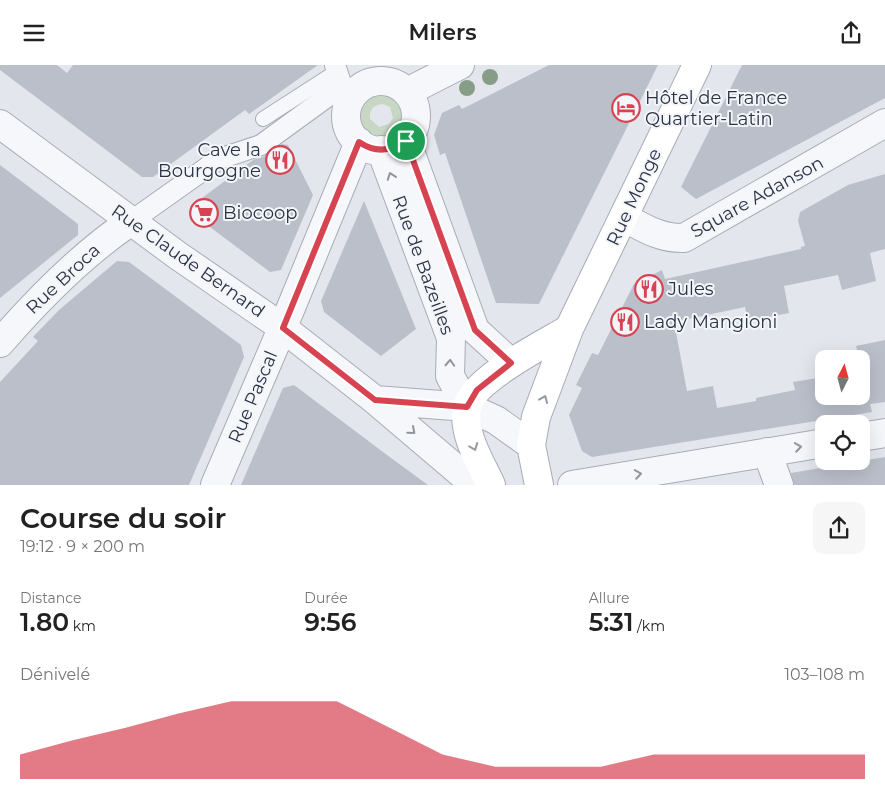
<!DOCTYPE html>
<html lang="fr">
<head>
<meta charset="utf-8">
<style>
  body { margin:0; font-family:Montserrat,sans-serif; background:#f6f6f6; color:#222; height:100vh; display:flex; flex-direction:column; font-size:19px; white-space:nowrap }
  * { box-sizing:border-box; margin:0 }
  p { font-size:16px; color:#767676 }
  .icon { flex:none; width:28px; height:28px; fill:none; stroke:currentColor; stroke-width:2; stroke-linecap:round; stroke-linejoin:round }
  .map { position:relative; height:420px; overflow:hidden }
  .sheet { display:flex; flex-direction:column; background:#fff; flex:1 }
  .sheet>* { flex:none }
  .needle { width:32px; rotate:6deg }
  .tools { position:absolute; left:815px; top:285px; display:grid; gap:10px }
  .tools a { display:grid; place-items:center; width:55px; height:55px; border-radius:10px; background:#fff; box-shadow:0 5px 20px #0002; font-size:25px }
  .pin { position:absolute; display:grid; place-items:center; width:42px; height:42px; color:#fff; margin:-21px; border:2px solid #fff; border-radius:50%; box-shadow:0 1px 5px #0007 }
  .round { display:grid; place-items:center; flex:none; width:52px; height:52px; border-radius:10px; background:#f6f6f6 }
  .head { display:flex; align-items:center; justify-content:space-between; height:85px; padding:0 20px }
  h1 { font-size:28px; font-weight:600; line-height:38px }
  .stats { display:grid; grid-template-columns:repeat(3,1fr); gap:8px; height:85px; padding:5px 20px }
  .stats div { display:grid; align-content:center }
  .stats b { font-size:25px; font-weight:600 }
  .stats small { font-size:14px; font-weight:400 }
  .stats p { font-size:14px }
  .chart { height:140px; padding:10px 20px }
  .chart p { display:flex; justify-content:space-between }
  .chart svg { width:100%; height:90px; margin-top:5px; fill:#d64452; opacity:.7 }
  header { display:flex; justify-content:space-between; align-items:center; height:65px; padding:0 20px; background:#fff; font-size:22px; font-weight:600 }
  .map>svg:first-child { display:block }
  .green { fill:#c8d6c4; fill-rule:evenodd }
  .building { fill:#babfca }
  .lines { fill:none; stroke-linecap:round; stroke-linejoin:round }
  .service-casing { stroke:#a8acb7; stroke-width:16 }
  .pedestrian-casing { stroke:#a8acb7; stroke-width:22 }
  .minor-casing { stroke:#a8acb7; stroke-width:30 }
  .tertiary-casing { stroke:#a8acb7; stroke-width:30 }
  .secondary-casing { stroke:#a8acb7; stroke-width:30 }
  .service { stroke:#f6f7fa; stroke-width:14 }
  .pedestrian { stroke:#f6f7fa; stroke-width:20 }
  .minor { stroke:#f6f7fa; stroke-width:28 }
  .tertiary { stroke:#f6f7fa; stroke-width:28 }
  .secondary { stroke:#fff; stroke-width:28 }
  .tree { fill:#879d88 }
  .oneway { stroke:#9094a0 }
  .oneway2 { stroke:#9498a2 }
  .route-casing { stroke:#fff; stroke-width:10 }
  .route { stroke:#d64452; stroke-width:6 }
  .labels { text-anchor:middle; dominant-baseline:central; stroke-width:4; stroke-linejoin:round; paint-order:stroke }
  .poi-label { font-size:18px; fill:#2a3245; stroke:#f3f5f9; text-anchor:start }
  .street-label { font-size:18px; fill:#2a3245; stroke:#f3f5f9 }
</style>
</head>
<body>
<header><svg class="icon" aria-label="menu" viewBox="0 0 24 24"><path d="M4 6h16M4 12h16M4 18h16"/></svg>Milers<svg class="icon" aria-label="share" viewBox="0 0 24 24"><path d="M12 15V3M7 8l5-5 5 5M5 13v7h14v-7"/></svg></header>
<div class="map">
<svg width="885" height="420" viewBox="0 0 885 420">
  <rect width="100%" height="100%" fill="#e3e6ec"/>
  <!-- green -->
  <path class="green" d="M378 27C396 28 411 43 401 61 381 98 330 42 378 27ZM383 39 390 42 393 53 389 59 379 62 370 54C369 45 373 40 383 39Z"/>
  <!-- building -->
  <path class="building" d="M0 0H57L67 8 73 0H318L249 49 245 45 153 112H142L0 5Z
    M549 0H658L539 239 496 238 445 88 440 90 434 70 442 48 459 40 462 44Z
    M742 0H885V33L696 134 681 122Z
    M282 79 288 80 313 130 281 205 270 207 194 150V139L253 95 268 90Z
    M0 100 78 159V170L0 233Z
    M885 109V184L870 188 876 216 842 225 838 210 784 221 789 248 748 256 745 242 674 257 687 326 713 321 717 343 756 336V333L795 325 793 317 824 312V331H861V294H859L856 281 885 275V337L870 339 872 347 592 392 582 386 569 350 582 323 576 320 592 288 598 290 634 219 662 205 665 214 801 184V182L805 181 798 156 800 147 848 120Z
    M364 136 416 264 381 291 324 247 321 236Z
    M117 196 129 197 241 280 244 292 189 420H0V317L38 276 33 272 59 245Z
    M294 320 391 393 428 420H241L283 323Z
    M885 392V420H794L791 408Z"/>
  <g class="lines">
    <defs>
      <path id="service" d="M263 54 336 7"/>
      <path id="pedestrian" d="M335 0 342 21 350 34
        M130 157 219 94 261 80 342 21"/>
      <path id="minor" d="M346 51a35 35 0 1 1 70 0a35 35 0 1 1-70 0Z
        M407 27 460 0
        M406 75 475 265 511 298
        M381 85 451 273 450 311 467 342
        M625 153C644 163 661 174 684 173L885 58
        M0 278C39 233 81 190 130 157
        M861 372 885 368
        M767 387 779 420
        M215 420 290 245 359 77
        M572 420 824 378"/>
      <path id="tertiary" d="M0 59 177 190 283 263 375 335 475 420
        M375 335 467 342 496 355 531 380"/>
      <path id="secondary" d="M491 420C481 398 462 369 467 343 471 315 546 278 569 264
        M539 420 531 380 536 352 569 264 697 0"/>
    </defs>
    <!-- service casing -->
    <use href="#service" class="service-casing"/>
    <!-- pedestrian casing -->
    <use href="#pedestrian" class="pedestrian-casing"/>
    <!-- minor casing -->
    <use href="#minor" class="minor-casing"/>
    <!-- tertiary casing -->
    <use href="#tertiary" class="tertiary-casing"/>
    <!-- secondary casing -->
    <use href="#secondary" class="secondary-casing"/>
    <!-- service -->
    <use href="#service" class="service"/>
    <!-- pedestrian -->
    <use href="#pedestrian" class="pedestrian"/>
    <!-- minor -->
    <use href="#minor" class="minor"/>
    <!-- tertiary -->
    <use href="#tertiary" class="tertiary"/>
    <!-- secondary -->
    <use href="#secondary" class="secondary"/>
  </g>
  <!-- trees -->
  <g class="tree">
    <circle cx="490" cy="12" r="8"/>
    <circle cx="467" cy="23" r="8"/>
  </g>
  <!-- one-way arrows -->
  <defs><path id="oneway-chevron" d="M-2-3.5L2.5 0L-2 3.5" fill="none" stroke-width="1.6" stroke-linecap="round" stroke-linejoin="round" transform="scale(1.25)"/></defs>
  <g class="oneway">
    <use href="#oneway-chevron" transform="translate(391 111) rotate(-110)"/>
    <use href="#oneway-chevron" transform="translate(450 298) rotate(-87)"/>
    <use href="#oneway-chevron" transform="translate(412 366) rotate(41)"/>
    <use href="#oneway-chevron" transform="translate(798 382) rotate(-9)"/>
    <use href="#oneway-chevron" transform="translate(638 409) rotate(-9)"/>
  </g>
  <g class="oneway2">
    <use href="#oneway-chevron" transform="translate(544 334) rotate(-67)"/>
    <use href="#oneway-chevron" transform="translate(474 382) rotate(69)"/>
  </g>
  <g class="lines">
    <defs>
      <path id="route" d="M406 76 475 265 511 298 477 325 467 342 375 335 283 263 359 77C375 88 390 87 406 76Z"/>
    </defs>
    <!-- route casing -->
    <use href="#route" class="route-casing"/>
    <!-- route -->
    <use href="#route" class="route"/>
  </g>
  <!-- icons -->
  <defs>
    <symbol id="hotel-ring" viewBox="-11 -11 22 22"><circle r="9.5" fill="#f3f5f9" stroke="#d64452" stroke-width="1.5"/><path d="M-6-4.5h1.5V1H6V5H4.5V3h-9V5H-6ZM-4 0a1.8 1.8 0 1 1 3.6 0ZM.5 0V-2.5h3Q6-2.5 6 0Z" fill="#d64452"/></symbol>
    <symbol id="restaurant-ring" viewBox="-11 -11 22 22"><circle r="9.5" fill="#f3f5f9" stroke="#d64452" stroke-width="1.5"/><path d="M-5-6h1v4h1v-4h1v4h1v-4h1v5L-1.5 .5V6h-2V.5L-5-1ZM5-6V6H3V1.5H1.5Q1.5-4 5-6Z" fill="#d64452"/></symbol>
    <symbol id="supermarket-ring" viewBox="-11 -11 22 22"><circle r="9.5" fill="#f3f5f9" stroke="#d64452" stroke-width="1.5"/><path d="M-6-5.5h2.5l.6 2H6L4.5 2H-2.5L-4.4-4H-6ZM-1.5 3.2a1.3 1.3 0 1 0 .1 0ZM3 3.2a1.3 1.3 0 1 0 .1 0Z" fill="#d64452"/></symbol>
  </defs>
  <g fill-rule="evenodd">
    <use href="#hotel-ring" x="610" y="27" width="32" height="32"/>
    <use href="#restaurant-ring" x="264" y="79" width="32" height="32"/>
    <use href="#supermarket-ring" x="188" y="132" width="32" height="32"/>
    <use href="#restaurant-ring" x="633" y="208" width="32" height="32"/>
    <use href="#restaurant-ring" x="609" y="241" width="32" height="32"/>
  </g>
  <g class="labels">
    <!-- poi labels -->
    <g class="poi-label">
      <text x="645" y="33">Hôtel de France<tspan x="645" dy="21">Quartier-Latin</tspan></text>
      <text x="261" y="85" text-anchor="end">Cave la<tspan x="261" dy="21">Bourgogne</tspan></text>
      <text x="223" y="148">Biocoop</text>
      <text x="668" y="224">Jules</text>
      <text x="644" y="257">Lady Mangioni</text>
    </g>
    <!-- street labels -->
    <g class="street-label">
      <text transform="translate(634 132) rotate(-65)">Rue Monge</text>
      <text transform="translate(757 132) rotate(-29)">Square Adanson</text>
      <text transform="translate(188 196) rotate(35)">Rue Claude Bernard</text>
      <text transform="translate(423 200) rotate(70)">Rue de Bazeilles</text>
      <text transform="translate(63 214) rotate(-43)">Rue Broca</text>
      <text transform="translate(253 332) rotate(-67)">Rue Pascal</text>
    </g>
  </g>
</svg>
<div class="tools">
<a><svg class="needle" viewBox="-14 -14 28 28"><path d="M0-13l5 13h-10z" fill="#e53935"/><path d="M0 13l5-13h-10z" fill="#767676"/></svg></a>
<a><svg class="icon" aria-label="locate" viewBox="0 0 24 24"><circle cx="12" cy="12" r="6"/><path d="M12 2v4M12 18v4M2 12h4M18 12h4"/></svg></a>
</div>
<div class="pin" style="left:406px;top:76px;background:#1e9e55"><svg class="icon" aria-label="arrive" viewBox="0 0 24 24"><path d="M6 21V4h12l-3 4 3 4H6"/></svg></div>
</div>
<section class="sheet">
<div class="head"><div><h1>Course du soir</h1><p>19:12 · 9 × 200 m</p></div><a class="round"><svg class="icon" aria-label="share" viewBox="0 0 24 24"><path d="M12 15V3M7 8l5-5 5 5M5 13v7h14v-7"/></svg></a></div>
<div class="stats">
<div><p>Distance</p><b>1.80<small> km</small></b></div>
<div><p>Durée</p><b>9:56</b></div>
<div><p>Allure</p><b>5:31<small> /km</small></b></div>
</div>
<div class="chart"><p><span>Dénivelé</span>103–108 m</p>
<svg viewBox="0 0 160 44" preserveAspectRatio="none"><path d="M0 44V32L10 25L20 19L30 12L40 6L50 6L60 6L70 19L80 32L90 38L100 38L110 38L120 32L130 32L140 32L150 32L160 32V44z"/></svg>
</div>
</section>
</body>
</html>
